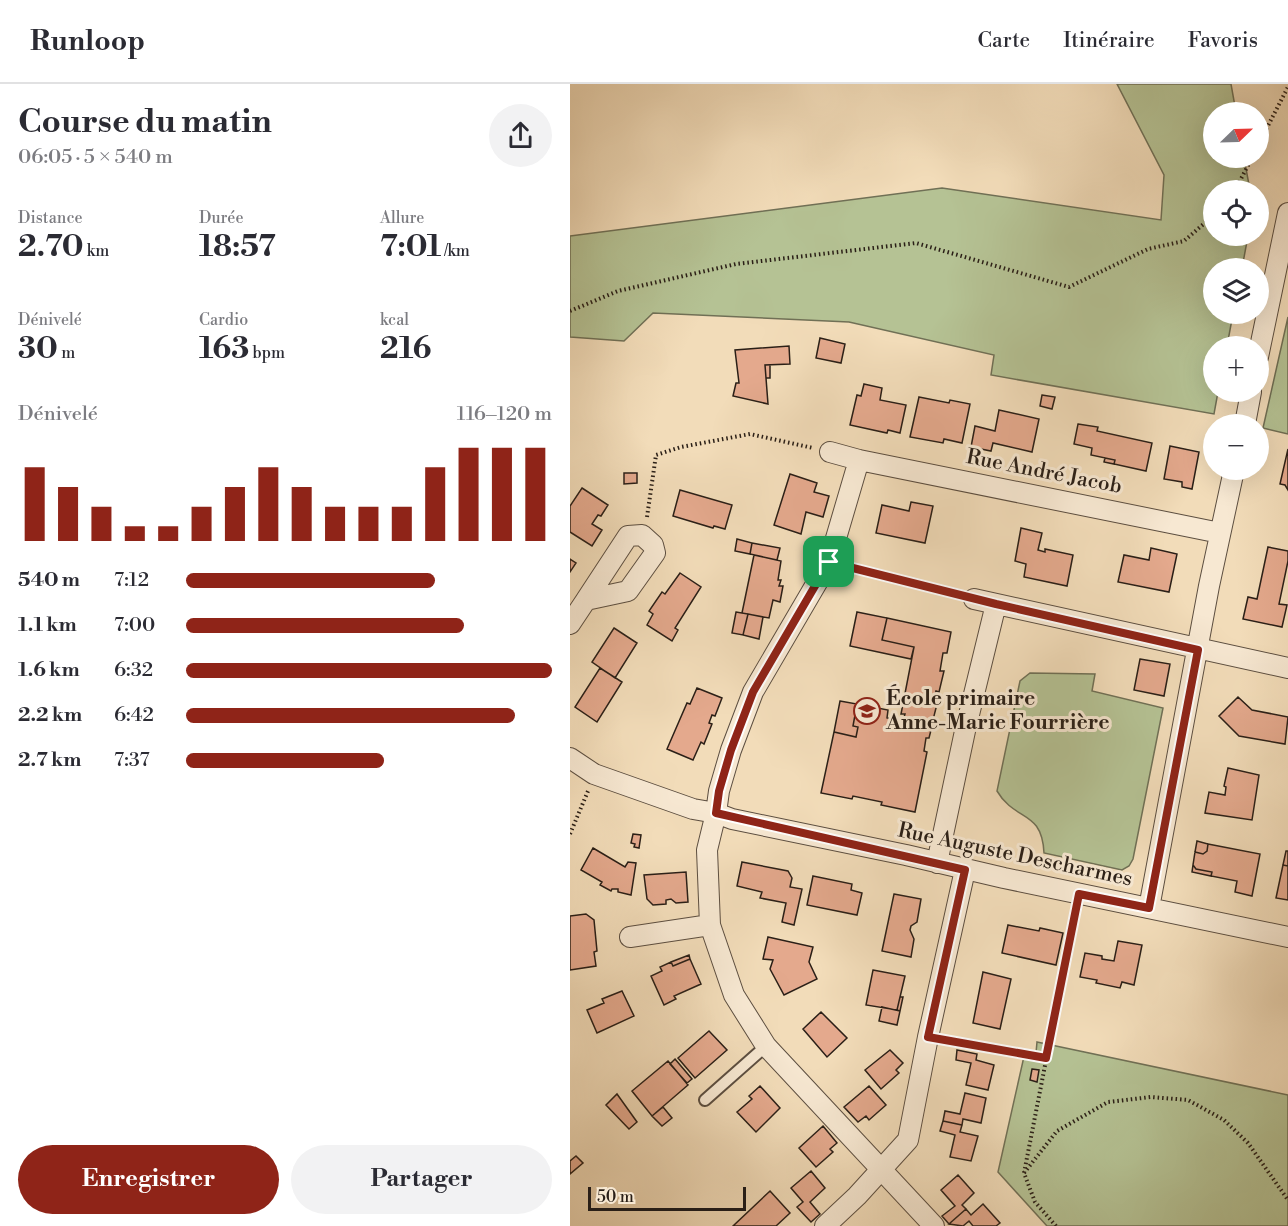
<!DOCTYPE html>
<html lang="fr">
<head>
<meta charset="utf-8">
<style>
  body { margin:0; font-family:"Libre Bodoni",serif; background:#f2f2f3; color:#2b2b33; height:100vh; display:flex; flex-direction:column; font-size:22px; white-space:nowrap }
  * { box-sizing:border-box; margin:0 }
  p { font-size:20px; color:#7c7c81 }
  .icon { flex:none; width:33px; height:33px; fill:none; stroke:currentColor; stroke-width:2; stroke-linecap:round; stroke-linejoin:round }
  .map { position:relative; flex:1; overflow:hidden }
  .drawer { display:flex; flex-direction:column; background:#fff; width:570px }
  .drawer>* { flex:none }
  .needle { width:39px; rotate:67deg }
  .tools { position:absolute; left:633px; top:18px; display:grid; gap:12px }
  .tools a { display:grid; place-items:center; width:66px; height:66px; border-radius:50%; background:#fff; box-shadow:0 6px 24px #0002; font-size:30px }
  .scale { position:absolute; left:18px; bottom:15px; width:158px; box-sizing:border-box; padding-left:6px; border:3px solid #2a1f17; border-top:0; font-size:16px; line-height:21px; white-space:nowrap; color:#2a1f17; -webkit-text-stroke:4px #f7e8d2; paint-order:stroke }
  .pin { position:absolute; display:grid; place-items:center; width:51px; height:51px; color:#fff; margin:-26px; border-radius:12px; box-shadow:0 3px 9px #0006 }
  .round { display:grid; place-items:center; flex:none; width:63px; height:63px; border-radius:32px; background:#f2f2f3 }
  .head { display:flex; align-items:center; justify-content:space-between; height:102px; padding:0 18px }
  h1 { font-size:33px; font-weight:700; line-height:45px }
  .metrics { display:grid; grid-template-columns:repeat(3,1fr); gap:9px; height:102px; padding:6px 18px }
  .metrics div { display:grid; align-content:center }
  .metrics b { font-size:30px; font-weight:700 }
  .metrics small { font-size:16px; font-weight:400 }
  .metrics p { font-size:16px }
  .chart { height:168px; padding:12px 18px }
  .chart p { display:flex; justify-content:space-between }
  .chart svg { width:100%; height:108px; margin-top:6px; stroke:#8f2418; stroke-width:6 }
  .primary-button { display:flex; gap:12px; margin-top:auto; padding:12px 18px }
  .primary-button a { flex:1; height:69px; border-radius:36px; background:#8f2418; color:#fff; font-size:24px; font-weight:700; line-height:69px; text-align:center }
  .primary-button a+a { background:#f2f2f3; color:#2b2b33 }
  ul { padding:0 18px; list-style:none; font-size:20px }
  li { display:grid; grid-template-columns:96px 72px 1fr; align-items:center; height:45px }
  li i { height:15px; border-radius:8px; background:#8f2418 }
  header { display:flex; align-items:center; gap:36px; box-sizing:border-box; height:84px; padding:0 30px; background:#fff; border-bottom:2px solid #e1e1e2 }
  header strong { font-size:28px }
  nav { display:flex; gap:33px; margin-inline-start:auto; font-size:21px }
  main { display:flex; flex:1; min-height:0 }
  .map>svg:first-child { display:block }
  .green { fill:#b5c294; stroke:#707056; stroke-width:1.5 }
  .building { fill:#e4a98d; stroke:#2a1f17; stroke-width:1.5 }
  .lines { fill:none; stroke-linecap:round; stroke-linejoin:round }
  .service-casing { stroke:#5c4e40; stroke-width:14 }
  .minor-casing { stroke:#5c4e40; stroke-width:22 }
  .path { stroke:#2a1f17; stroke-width:4; stroke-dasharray:1.5 3; stroke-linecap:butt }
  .service { stroke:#f7e8d2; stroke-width:10 }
  .minor { stroke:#f7e8d2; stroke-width:20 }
  .route-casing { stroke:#fff; stroke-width:12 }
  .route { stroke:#8f2418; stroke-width:8 }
  .labels { text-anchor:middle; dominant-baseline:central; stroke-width:6; stroke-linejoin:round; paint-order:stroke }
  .street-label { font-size:21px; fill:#2a1f17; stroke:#f7e8d2 }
  .poi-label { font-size:21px; font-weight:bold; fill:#2a1f17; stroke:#f7e8d2; text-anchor:start }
</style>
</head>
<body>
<header>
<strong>Runloop</strong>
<nav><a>Carte</a><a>Itinéraire</a><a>Favoris</a></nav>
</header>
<main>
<section class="drawer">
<div class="head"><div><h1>Course du matin</h1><p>06:05 · 5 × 540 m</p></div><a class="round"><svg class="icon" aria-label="share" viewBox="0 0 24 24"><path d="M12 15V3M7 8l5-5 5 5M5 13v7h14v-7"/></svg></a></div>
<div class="metrics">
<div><p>Distance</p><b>2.70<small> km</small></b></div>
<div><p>Durée</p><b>18:57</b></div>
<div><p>Allure</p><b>7:01<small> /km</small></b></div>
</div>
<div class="metrics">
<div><p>Dénivelé</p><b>30<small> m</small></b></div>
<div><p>Cardio</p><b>163<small> bpm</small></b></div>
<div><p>kcal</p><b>216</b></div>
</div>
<div class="chart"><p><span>Dénivelé</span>116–120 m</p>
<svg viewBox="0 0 160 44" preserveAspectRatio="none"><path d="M5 44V14M15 44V22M25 44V30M35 44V38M45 44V38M55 44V30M65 44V22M75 44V14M85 44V22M95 44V30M105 44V30M115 44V30M125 44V14M135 44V6M145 44V6M155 44V6"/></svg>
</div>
<ul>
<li><b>540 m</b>7:12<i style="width:68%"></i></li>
<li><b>1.1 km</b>7:00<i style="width:76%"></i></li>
<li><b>1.6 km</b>6:32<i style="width:100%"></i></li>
<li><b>2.2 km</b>6:42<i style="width:90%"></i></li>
<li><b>2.7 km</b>7:37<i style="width:54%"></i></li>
</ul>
<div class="primary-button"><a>Enregistrer</a><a>Partager</a></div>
</section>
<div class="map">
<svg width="718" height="1142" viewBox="0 0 718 1142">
  <rect width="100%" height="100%" fill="#f2dcb9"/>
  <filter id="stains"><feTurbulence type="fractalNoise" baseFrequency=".00333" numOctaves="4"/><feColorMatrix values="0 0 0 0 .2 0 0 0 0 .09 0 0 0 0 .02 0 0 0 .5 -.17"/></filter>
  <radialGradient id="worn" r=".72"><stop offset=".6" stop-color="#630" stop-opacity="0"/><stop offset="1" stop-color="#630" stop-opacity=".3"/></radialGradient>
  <!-- green -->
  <path class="green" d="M547 0H661L666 28H644V74H674L680 106H644V152H678L672 184H644V230H663L657 262H644V308H648L644 330 421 291 424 271 279 238 83 229 54 257 0 253V152L372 104 591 136 594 91Z
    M718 233V350L693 344Z
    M460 589 525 590 522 607 593 624 563 775 559 782 552 786 474 769C472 725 445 738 427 707L450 597Z
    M467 958 718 1011V1142H477L428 1088 455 968 466 969Z"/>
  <!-- building -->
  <path class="building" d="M250 254 275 260 271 279 246 274Z
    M219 262 220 280 195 281 198 320 163 312 166 299H169L165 266Z
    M195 281H200V294H196Z
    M294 300 312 304 310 316 336 321 330 349 318 346 317 349 280 341 287 311 291 312Z
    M472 311 485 313 482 325 470 322Z
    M349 313 379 319 380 316 400 320 392 359 374 355 373 359 340 353Z
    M429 326 469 335 462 368 423 359 421 367 401 363 405 342 425 347Z
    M508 340 528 343 527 347 582 359 576 387 544 380 545 376 521 371 522 364 504 360Z
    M600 362 629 368 622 405 612 403V398L594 395Z
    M718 365V406L715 401 710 400Z
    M535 374 545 376 544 380 534 378Z
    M54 389H67V399L54 400Z
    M220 390 247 399 244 408 259 412 253 433 236 428 231 450 204 441Z
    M12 404 38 421 31 432 28 431 22 440 32 446 22 462 0 448V422Z
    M110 406 162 421 155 445 144 442 143 444 103 432Z
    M341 418 363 422 355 459 306 449 312 421 339 427Z
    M451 444 472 449 468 466 475 468V465L503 471 497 502 454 493 456 480 445 477Z
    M167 455 182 459 180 470 165 467Z
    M182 459 210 464 207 476 180 470Z
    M698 463 718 467V477L709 520 717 521 712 543 673 535 678 513 687 515Z
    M581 464 607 470 599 508 548 498 554 471 579 476Z
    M184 471 211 477 208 496H211L209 502H213L210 518 203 516 199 534 172 529Z
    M0 475 6 479 0 488Z
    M110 489 131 503 105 544 108 546 102 557 77 541 83 530 79 527 92 508 95 510Z
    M166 528 178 530 173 551 162 549Z
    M287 528 317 534 312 556 344 563 341 575 280 562Z
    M178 530 193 533 189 555 173 551Z
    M317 534 381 548 377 569H373L370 587H374L369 608 366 607 364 615 368 616 363 636 357 635 355 645 361 646 359 654H356L354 667 357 668 345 728 311 721 312 718 283 712 282 715 251 709 264 648 286 653 288 643 283 642 287 620 318 626 317 634 333 637 335 630H331L344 563 312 556Z
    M44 544 67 559 45 594 22 578Z
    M570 575 600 580 594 612 564 606Z
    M30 584 52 598 27 638 5 623Z
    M127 604 152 614 145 632 142 631 139 639 142 640 134 660 131 658 123 676 97 665 117 619 120 620Z
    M668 613 682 626 718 633 715 660 669 652 649 632Z
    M270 617 287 620 283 642 288 643 286 653 264 648Z
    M658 684 689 691 682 736 635 729 639 708 655 711 656 703 654 702Z
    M63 750 71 751 69 764 64 763 65 760 61 759Z
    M627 757 638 760 637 767 633 770 625 768Z
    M638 760 690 770 682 812 665 808 667 797 641 792 642 788 626 785 623 781 625 768 633 770 637 767Z
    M23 764 55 783 58 778 66 779 61 811 48 808V805H42L41 807 30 801 32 798 11 786Z
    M716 767H718V782L713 781Z
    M172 778 218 787 222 794 220 803 232 805 224 841 212 838 216 819 190 814 192 808 167 802Z
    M623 781 626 785 642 788 641 792 622 788Z
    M713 781 718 782V816L706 814Z
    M116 788 118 818 106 819 101 815 96 816V820L83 821 77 815 74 791Z
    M243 792 282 800 281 806 292 809 287 831 237 821Z
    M324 810 351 815 347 838 341 842 340 846 344 855 341 873 312 867Z
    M16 830 24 836 27 867 24 868 26 882 0 886V832Z
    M438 841 469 847 470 844 493 849 486 881 432 869Z
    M198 853 243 863 239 878 247 895 214 911 200 885 203 876 193 875Z
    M548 857 572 861 564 901 552 898 550 904 526 899 527 896 510 893 515 869 532 872V875L544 877Z
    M119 871 120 875 103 882 101 878Z
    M120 875 131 900 104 912 106 915 94 921 81 892 92 887 90 883 101 878 103 882Z
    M303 886 335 892 327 926 296 921Z
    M413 888 441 895 430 945 403 939Z
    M52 907 64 932 27 949 17 926 34 919 32 915Z
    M330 913H333L330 927 327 926Z
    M312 923 330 927 327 941 309 937Z
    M251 928 277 954 257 973 233 945Z
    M139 947 157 966 125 994 108 974Z
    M320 966 333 979 326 986 329 989 311 1005 295 986Z
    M387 966 407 970 406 976 424 981 418 1006 396 1001 401 979 386 976Z
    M105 975 122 995 117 999 100 980Z
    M98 977 118 1001 82 1032 62 1007Z
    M462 985 469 986 467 998 460 996Z
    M190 1002 210 1024 186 1048 167 1028 182 1015 179 1012Z
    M299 1002 316 1021 299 1036 296 1032 288 1038 274 1023Z
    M395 1009 416 1014 411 1039 393 1035 392 1041 373 1037 375 1027 390 1030Z
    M47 1010 67 1038 59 1045 36 1021Z
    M93 1023 102 1034 92 1042 82 1032Z
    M373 1037 392 1041 390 1048 408 1052 401 1077 380 1073 385 1051 370 1047Z
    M253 1042 267 1059 260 1065 263 1068 246 1083 229 1064Z
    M6 1072 13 1079 0 1090V1077Z
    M241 1087 255 1104 240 1118 250 1130 241 1138 227 1123 233 1118 221 1104Z
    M388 1091 404 1109 392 1121 396 1125 379 1140 372 1132 385 1122 371 1106Z
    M200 1107 220 1129 206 1142H163Z
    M413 1120 430 1139 426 1142H403L399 1137 393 1142 379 1140 396 1125 401 1131Z"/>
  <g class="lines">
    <defs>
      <path id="service" d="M135 1016 196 962"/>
      <path id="minor" d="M688 273 718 129
        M675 340 681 308
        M260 368 289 376 650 449
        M289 376 259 478 183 608 161 666 149 707 146 729 162 735 336 771 434 794 718 853
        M72 451 83 461 85 469 58 507 16 516 58 452Z
        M404 515 718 584
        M0 540 16 516
        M0 674 24 690 123 725 146 729 137 766 140 841
        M367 779 395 647 426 520
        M579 824 639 502 664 386
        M60 853 140 841 164 911 196 962 364 1142
        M255 1142 287 1112 338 1056 358 953 395 786"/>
    </defs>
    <!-- service casing -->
    <use href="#service" class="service-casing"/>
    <!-- minor casing -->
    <use href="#minor" class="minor-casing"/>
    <!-- path -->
    <path class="path" d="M688 61 718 3
      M665 106 682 74
      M0 227 48 207 166 180 346 159 499 203 578 165 614 157 644 131
      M77 433 86 371 111 363 180 350 243 364
      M277 483 386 510
      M0 750 18 707
      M377 956 476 974
      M454 1089 487 1047 538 1018 581 1013 618 1016 654 1036 678 1059 718 1116
      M486 1142 465 1118 454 1089 505 828"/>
    <!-- service -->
    <use href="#service" class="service"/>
    <!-- minor -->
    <use href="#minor" class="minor"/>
  </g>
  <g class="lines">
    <defs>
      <path id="route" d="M259 478 426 520 628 566 579 824 509 810 476 974 358 953 395 786 146 729 149 707 161 666 183 608Z"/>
    </defs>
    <!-- route casing -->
    <use href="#route" class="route-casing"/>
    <!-- route -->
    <use href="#route" class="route"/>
  </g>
  <!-- icons -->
  <defs>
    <symbol id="school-ring" viewBox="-11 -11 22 22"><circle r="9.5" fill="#f7e8d2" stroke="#8f2418" stroke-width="1.5"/><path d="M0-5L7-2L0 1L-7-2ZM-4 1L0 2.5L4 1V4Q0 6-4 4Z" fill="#8f2418"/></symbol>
  </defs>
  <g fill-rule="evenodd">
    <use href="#school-ring" x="282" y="612" width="30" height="30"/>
  </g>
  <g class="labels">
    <!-- street labels -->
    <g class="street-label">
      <text transform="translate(474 388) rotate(11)">Rue André Jacob</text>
      <text transform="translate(445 771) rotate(12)">Rue Auguste Descharmes</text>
    </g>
    <!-- poi labels -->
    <g class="poi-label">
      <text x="316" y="615">École primaire<tspan x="316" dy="24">Anne-Marie Fourrière</tspan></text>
    </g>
  </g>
  <rect width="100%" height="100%" filter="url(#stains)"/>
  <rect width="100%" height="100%" fill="url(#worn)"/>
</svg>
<div class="tools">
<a><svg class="needle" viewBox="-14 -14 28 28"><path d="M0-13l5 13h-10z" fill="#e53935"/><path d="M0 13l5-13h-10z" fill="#7c7c81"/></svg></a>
<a><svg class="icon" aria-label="locate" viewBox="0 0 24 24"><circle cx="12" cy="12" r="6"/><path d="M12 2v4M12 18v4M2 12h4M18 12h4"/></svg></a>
<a><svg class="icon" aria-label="layers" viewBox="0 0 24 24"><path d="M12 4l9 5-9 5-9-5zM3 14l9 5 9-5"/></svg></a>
<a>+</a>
<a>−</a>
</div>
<div class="scale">50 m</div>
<div class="pin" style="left:259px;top:478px;background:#1e9e55"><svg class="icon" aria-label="arrive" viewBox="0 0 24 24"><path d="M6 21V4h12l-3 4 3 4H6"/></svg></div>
</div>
</main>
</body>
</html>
